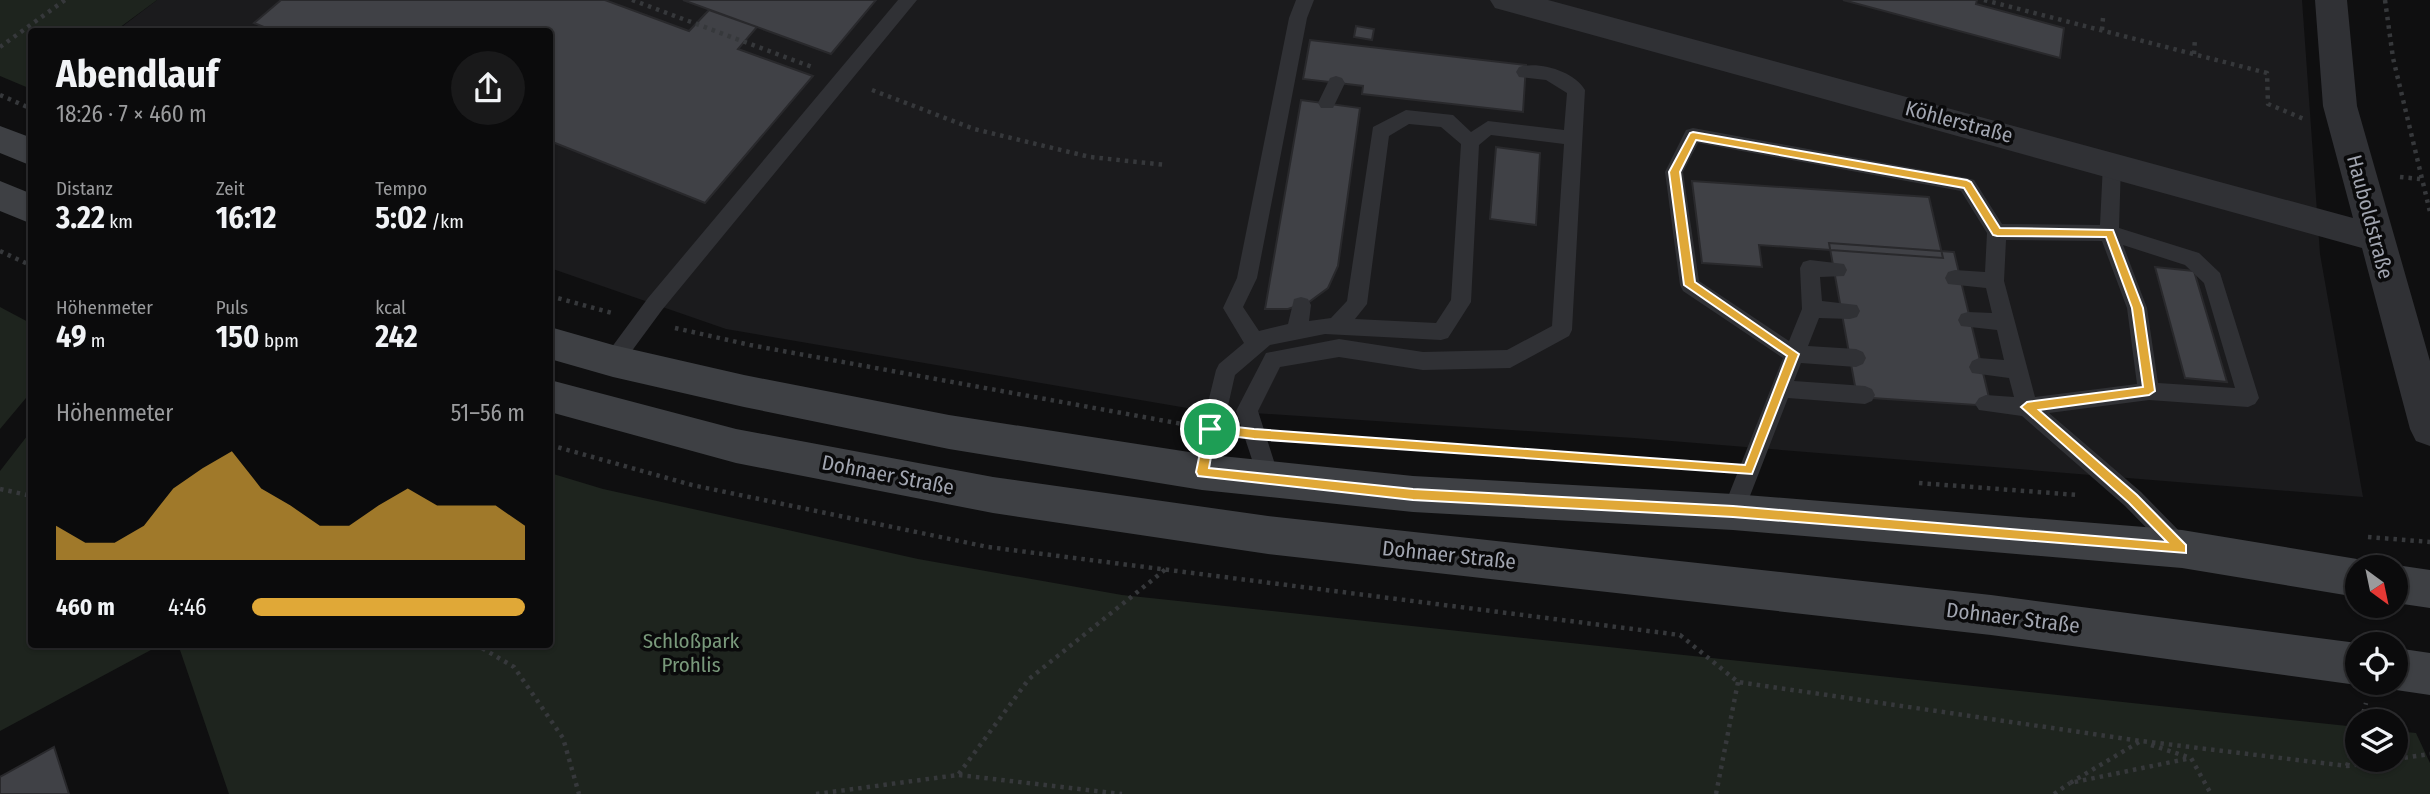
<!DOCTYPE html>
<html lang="de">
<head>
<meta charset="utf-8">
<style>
  body { margin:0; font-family:"Fira Sans Condensed",sans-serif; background:#19191a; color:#f1f3f6; height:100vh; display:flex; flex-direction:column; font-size:26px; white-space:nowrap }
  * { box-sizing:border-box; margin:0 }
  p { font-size:23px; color:#9a9b9d }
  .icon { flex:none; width:38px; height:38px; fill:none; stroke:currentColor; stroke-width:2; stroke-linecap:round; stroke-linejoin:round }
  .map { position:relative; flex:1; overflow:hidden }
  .panel { position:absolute; left:28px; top:28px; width:525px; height:620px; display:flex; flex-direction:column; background:#0b0b0c; border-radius:7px; box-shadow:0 2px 5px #0004,0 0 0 2px #2b2b2d }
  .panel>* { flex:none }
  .needle { width:46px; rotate:147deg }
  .buttons { position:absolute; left:2345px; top:555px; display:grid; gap:14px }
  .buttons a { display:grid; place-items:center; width:63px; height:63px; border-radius:50%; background:#0b0b0c; box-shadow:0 2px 5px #0004,0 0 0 2px #2b2b2d; font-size:35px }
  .pin { position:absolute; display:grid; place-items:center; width:60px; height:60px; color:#fff; margin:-30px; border:4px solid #fff; border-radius:50%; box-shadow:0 2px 7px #0007 }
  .round { display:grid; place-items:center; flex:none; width:74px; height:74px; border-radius:37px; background:#19191a }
  .summary { display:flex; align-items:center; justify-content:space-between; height:119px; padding:0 28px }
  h1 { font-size:38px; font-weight:700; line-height:52px }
  .stats { display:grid; grid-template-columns:repeat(3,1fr); gap:10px; height:119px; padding:7px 28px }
  .stats div { display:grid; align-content:center }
  .stats b { font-size:30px; font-weight:700 }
  .stats small { font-size:19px; font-weight:400 }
  .stats p { font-size:19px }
  .chart { height:196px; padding:14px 28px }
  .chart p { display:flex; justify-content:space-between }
  .chart svg { width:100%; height:126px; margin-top:7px; fill:#e0a837; opacity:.7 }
  ul { padding:0 28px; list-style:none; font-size:23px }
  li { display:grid; grid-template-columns:112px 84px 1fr; align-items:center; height:52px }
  li i { height:18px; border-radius:9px; background:#e0a837 }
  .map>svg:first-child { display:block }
  .built { fill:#1b1b1d }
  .green { fill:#1e241e }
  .building { fill:#404146; stroke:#29292c; stroke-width:2 }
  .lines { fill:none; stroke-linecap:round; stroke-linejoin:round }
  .path { stroke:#36383b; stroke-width:4.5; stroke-dasharray:3.5 5; stroke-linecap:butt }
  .service { fill:#303135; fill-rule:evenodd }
  .minor { fill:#303135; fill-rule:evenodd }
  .secondary { fill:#3e4044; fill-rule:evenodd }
  .route { fill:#e0a837; stroke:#fff; stroke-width:2; fill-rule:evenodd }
  .labels { text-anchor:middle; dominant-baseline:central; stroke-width:7; stroke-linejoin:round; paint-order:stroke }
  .street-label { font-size:21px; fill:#a1a5b0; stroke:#0a0a0b }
  .park-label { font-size:21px; fill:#79997b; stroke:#0a0a0b }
</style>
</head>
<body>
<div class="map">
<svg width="2430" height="794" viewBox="0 0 2430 794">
  <rect width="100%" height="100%" fill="#0f0f10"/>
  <!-- built -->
  <path class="built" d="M157 0H2302L2320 254 2363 497 1634 438 1193 409 726 329 550 268V32H115Z"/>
  <!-- green -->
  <path class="green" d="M0 0H157L115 31 32 32 31 89 0 76Z
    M0 307 32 324 31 392 0 429Z
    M31 431 32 644H162L0 731V471Z
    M550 473 603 489 918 559 1122 595 2357 727V760H2396V731L2416 733 2430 763V794H229L178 644H550Z"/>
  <!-- building -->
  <path class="building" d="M281 0H605L689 31 709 10 757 27 738 49 813 76 705 203 550 141V32H276L254 23Z
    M683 0H876L831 54Z
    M1843 0H1977L1976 4 2064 28 2060 58Z
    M1356 26 1374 29 1372 40 1354 37Z
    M1310 40 1526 65 1523 112 1362 94 1363 86 1303 79Z
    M1301 100 1360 108 1338 266 1328 288 1309 302 1288 309H1265Z
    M1496 147 1540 153 1536 225 1490 219Z
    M1692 181 1929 197 1943 258 1759 245 1762 267 1702 263Z
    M1829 243 1954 252 1991 406 1857 397Z
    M2155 267 2194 271 2227 382 2185 378Z
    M54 747 69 794H0V777Z"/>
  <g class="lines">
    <!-- path -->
    <path class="path" d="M632 0 812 67
      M1984 0 2267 73 2268 104 2304 119
      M2385 0 2393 58 2430 212
      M2102 30 2103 18
      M0 47 65 0
      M2194 54 2195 38
      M872 90 974 129 1090 157 1166 165
      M0 95 32 109
      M2400 177 2420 179
      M0 251 32 266
      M550 296 612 313
      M675 328 750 345 1182 424
      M1288 437 1677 465
      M550 445 692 485 988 547 1680 635 1738 682 2141 741 2347 766 2393 760
      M1919 483 2078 495
      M0 489 32 496
      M2368 537 2430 542
      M475 644 514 667 563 738 579 794
      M2361 721 2366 703
      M2139 742 2070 783 2191 758
      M2151 745 2191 758 2211 794
      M2396 759 2430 754
      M2347 766 2357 732
      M959 775 1122 794
      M816 794 958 775 1029 679 1166 569
      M1716 794 1738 682
      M2054 794 2070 783"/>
    <!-- service -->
    <path class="service" d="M898 0H917L662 310 620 367 613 370 606 367 603 361 606 355 648 298Z
      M1296 0H1314L1307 18 1257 278 1243 307 1259 331 1288 324 1294 299 1301 297 1308 299 1311 305 1309 321 1331 318 1347 301 1373 127 1406 110 1453 115 1471 132 1488 121 1564 130 1567 93 1546 80 1519 77 1516 72 1519 67C1539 61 1574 71 1585 90L1572 330 1569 336 1510 368 1423 370 1339 357 1280 367 1258 411 1280 480 1277 487 1269 490 1261 487 1236 411 1266 353 1339 339 1423 352 1507 350 1552 326 1564 144 1491 135 1479 145 1471 302 1448 338 1441 340 1325 334 1270 345 1235 375 1213 472 1210 479 1202 482 1194 479 1191 472 1216 370 1219 364 1244 343 1223 308 1237 278 1289 18ZM1409 124 1441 127 1461 144 1451 300 1436 323 1355 319 1367 304 1389 136Z
      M1336 76 1342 78 1345 83 1333 108H1321L1318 103 1330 78Z
      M1693 128 1967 178 1974 180 2002 224 2100 225 2103 164 2105 159 2112 157 2119 159 2121 164 2119 228 2199 253 2220 273 2259 398 2255 404 2248 407 2149 400 2049 413 2141 492 2188 540 2191 547 2188 554 2180 557 2172 554 2125 506 2022 416 1979 410 1975 404 1979 398 1986 395 2014 397 2009 378 1972 373 1969 367 1972 361 1979 358 2004 360 1997 330 1961 326 1958 320 1961 314 1968 312 1992 313 1986 288 1948 284 1945 278 1948 272 1955 270 1985 272 1987 233 1961 191 1698 143 1683 172 1699 281 1789 341 1802 309 1800 268 1803 262 1810 260 1844 264 1847 270 1844 276 1820 277 1822 301 1857 305 1860 311 1857 317 1850 319 1819 318 1808 346 1856 349 1863 352 1866 358 1863 364 1856 367 1801 363 1794 381 1865 386 1872 389 1875 395 1872 401 1865 404 1788 398 1741 519 1733 522 1725 519 1722 512 1783 358 1683 291 1680 285 1665 172 1686 130ZM2006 240 2102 241 2127 308 2137 384 2035 397 2004 281ZM2123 245 2185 265 2204 283 2235 388 2158 383 2147 308Z"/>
    <!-- minor -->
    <path class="minor" d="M1490 0H1548L2353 218 2323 106 2315 0H2347L2357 106 2430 361V446L2416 441 2410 429 2362 248 1506 11 1495 8Z"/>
    <!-- secondary -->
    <path class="secondary" d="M0 126 32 138V166L0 153Z
      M0 181 32 194V224L0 211Z
      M550 327 613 345 744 375 949 415 1202 454 1413 476 1733 494 2182 530 2357 559 2373 567H2357V597L2182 568 1733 530 1413 512 1202 490 949 449 744 407 613 377 550 359Z
      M550 380 736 429 993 477 1268 516 1991 595 2357 643V682H2362L2357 685 1991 635 1268 554 993 513 736 463 550 412Z
      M2396 565 2430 570V608L2396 603V567H2390Z
      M2396 648 2430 653V695L2396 690 2381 684 2396 682Z"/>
  </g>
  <!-- route -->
  <path class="route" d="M1693 132 1967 180 1971 182 2000 228 2113 230 2143 308 2155 391 2149 395 2039 410 2137 495 2186 545V553L1733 517 1413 500 1198 476 1196 472 1205 429 1210 424 1254 429 1745 465 1787 356 1684 285 1669 172 1690 133ZM1696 140 1964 188 1993 235 1997 236 2106 237 2132 308 2143 387 2027 402 2021 407 2129 503 2167 542 1733 506 1413 489 1209 468 1215 434 1254 439 1752 474 1799 354 1695 282 1680 172Z"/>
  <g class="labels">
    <!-- street labels -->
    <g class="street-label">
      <text transform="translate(1959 122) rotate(15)">Köhlerstraße</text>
      <text transform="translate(2370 217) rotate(75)">Hauboldstraße</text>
      <text transform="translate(888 475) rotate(11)">Dohnaer Straße</text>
      <text transform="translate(1449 555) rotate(6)">Dohnaer Straße</text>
      <text transform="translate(2013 618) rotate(7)">Dohnaer Straße</text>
    </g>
    <!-- park labels -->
    <g class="park-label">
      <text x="691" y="641">Schloßpark<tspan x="691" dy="24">Prohlis</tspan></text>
    </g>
  </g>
</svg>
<div class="buttons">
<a><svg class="needle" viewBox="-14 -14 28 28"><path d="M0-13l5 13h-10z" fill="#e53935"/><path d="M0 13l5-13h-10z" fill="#9a9b9d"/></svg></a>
<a><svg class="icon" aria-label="locate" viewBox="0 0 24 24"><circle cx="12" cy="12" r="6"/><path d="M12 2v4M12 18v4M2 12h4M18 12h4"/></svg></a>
<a><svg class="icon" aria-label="layers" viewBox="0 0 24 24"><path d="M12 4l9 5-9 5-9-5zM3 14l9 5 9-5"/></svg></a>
</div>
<div class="pin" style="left:1210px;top:429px;background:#1e9e55"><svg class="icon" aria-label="arrive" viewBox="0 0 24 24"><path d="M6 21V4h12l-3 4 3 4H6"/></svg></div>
<section class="panel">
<div class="summary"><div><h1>Abendlauf</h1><p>18:26 · 7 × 460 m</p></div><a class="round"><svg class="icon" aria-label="share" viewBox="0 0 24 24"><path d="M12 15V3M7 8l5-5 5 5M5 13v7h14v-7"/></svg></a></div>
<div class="stats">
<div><p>Distanz</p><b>3.22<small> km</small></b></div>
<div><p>Zeit</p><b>16:12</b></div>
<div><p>Tempo</p><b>5:02<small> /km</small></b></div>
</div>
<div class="stats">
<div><p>Höhenmeter</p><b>49<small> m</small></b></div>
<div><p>Puls</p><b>150<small> bpm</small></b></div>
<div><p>kcal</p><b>242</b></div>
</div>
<div class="chart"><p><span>Höhenmeter</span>51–56 m</p>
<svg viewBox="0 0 160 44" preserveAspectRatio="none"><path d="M0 44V32L10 38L20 38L30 32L40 19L50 12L60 6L70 19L80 25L90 32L100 32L110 25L120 19L130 25L140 25L150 25L160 32V44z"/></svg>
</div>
<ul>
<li><b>460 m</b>4:46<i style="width:100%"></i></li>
</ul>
</section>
</div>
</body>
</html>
